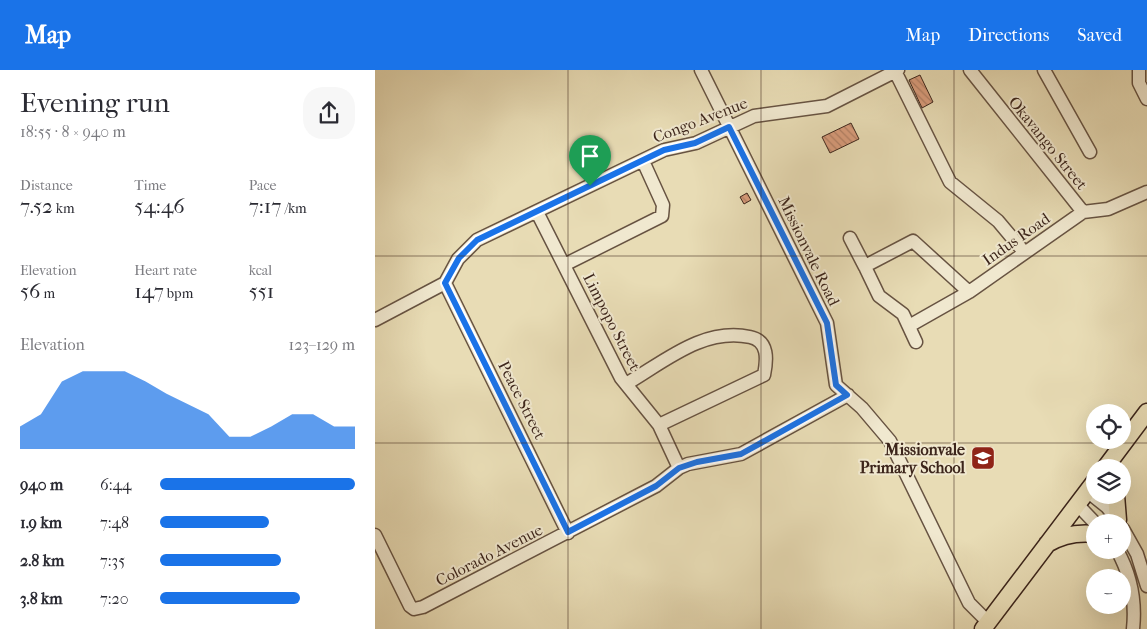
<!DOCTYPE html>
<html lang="en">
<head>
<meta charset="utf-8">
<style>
  body { margin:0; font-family:"IM FELL French Canon",serif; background:#f7f7f7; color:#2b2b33; height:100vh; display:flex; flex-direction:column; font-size:19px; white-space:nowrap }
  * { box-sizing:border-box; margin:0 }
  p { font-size:16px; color:#7c7c81 }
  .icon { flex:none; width:28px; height:28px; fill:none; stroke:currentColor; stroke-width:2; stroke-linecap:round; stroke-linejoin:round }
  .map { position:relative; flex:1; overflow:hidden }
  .sheet { display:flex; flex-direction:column; background:#fff; width:375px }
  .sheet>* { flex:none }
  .buttons { position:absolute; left:711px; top:334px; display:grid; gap:10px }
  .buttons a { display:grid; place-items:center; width:45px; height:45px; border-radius:50%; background:#fff; box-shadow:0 5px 20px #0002; font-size:25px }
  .pin { position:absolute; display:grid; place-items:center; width:42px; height:42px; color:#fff; margin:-51px -21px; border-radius:50% 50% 50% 0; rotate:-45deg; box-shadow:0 0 5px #0007 }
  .pin .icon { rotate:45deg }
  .round { display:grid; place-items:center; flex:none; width:52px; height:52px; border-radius:20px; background:#f7f7f7 }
  .head { display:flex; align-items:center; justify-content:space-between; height:85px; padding:0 20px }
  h1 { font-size:28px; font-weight:600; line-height:38px }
  .metrics { display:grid; grid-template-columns:repeat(3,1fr); gap:8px; height:85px; padding:5px 20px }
  .metrics div { display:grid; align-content:center }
  .metrics b { font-size:21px; font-weight:600 }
  .metrics small { font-size:14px; font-weight:400 }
  .metrics p { font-size:14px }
  .chart { height:140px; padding:10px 20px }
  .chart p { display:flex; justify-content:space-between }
  .chart svg { width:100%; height:90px; margin-top:5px; fill:#1a73e8; opacity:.7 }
  ul { padding:0 20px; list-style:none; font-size:16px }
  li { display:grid; grid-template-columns:80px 60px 1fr; align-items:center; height:38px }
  li i { height:12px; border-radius:6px; background:#1a73e8 }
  header { display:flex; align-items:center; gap:30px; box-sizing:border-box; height:70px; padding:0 25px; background:#1a73e8; color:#fff }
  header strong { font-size:24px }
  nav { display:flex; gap:28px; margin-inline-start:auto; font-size:18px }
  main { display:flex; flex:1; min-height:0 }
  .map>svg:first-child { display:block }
  .building { fill:url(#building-back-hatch); stroke:#3c251b }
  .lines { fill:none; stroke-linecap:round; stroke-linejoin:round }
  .minor-casing { stroke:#675342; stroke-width:15 }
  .major-casing { stroke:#3c251b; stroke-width:19 }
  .minor { stroke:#f0e8cf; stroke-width:12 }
  .major { stroke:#e8dcb5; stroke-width:16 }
  .route-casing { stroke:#fff; stroke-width:10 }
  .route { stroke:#1a73e8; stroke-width:6 }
  .grid { fill:none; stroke:#3c251b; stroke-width:1; stroke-opacity:0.55 }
  .labels { text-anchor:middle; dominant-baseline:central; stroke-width:4; stroke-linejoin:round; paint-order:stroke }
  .street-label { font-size:16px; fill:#3c251b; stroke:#f0e8cf }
  .poi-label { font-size:16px; font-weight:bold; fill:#3c251b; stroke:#f0e8cf; text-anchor:end }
</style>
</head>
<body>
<header>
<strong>Map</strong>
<nav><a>Map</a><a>Directions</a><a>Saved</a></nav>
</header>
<main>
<section class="sheet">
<div class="head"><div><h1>Evening run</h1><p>18:55 · 8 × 940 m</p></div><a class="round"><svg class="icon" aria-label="share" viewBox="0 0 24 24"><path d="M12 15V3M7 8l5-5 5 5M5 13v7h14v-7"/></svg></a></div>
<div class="metrics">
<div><p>Distance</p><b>7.52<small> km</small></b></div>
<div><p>Time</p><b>54:46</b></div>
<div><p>Pace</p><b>7:17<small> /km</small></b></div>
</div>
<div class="metrics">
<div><p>Elevation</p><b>56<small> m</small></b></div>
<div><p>Heart rate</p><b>147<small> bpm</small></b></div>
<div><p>kcal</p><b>551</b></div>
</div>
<div class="chart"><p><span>Elevation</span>123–129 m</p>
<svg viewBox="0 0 160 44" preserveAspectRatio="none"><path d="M0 44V33L10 27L20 11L30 6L40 6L50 6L60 11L70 17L80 22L90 27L100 38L110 38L120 33L130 27L140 27L150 33L160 33V44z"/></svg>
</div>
<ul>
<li><b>940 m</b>6:44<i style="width:100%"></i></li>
<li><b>1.9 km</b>7:48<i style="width:56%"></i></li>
<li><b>2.8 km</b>7:35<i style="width:62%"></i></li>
<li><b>3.8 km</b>7:20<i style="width:72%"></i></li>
</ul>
</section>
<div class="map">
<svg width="772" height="559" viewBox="0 0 772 559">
  <defs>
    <pattern id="building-back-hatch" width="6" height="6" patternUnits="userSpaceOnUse" patternTransform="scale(1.25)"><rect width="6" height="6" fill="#d99c7b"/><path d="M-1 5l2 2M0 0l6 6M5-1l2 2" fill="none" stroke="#b17f64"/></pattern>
  </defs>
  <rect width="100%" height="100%" fill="#e8dcb5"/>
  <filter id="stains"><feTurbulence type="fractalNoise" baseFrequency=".004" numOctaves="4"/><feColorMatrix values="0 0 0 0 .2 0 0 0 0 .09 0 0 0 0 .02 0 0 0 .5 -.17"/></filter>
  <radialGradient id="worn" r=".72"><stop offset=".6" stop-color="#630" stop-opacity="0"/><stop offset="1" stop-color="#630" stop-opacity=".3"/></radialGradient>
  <!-- building -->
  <path class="building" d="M545 5 558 32 547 38 534 10Z
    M476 53 484 69 455 83 447 67Z
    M372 123 376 130 369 134 365 127Z
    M410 129 415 136 409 141 404 133Z"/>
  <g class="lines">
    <defs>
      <path id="minor" d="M326 0 452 253 461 315 487 338 515 371 594 533 613 552
        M595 0 708 142
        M669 0 715 82
        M764 0V13L772 29
        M520 1 575 112 623 151 649 182
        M162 142 246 308 284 355 304 398
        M475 168 490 197
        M189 195 287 146 288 135 268 91
        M70 213 193 463
        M0 250 70 213 83 189 102 170 289 80 321 73 379 46 452 36 523 0
        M534 256 594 222 708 142 733 139 772 122
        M541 272 528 244 504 226 491 199 492 195 538 171 594 222
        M251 314C289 292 328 257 375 267 394 271 392 290 389 305L284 355
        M712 421 732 437 744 452
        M702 434 720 453
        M748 459 762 484 772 516
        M0 465 35 536 39 539 48 537 281 416 304 398 313 394 366 384 473 325
        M742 480C756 505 761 531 758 559"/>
      <path id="major" d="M730 398 772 342
        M741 425 743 450
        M672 474C687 465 702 462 720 464
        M608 559 720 411"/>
    </defs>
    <!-- minor casing -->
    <use href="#minor" class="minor-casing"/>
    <!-- major casing -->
    <use href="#major" class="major-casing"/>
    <!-- minor -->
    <use href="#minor" class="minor"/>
    <!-- major -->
    <use href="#major" class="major"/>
  </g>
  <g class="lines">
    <defs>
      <path id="route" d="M354 57 452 253 461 315 472 325 366 384 322 392 304 398 281 416 193 462 70 213 84 188 102 170 289 80 320 73Z"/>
    </defs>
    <!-- route casing -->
    <use href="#route" class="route-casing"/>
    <!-- route -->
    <use href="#route" class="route"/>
  </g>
  <!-- grid -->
  <path class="grid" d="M193 0V559M386 0V559M579 0V559M0 186H772M0 373H772"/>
  <!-- icons -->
  <defs>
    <symbol id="school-square" viewBox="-11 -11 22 22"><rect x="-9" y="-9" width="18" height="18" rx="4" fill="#8f2418" stroke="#f0e8cf"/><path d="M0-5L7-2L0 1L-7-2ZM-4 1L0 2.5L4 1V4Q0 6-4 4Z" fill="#fff"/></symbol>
  </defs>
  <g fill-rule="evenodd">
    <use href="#school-square" x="594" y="374" width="28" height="28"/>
  </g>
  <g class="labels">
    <!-- street labels -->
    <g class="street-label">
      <text transform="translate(325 50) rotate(-21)">Congo Avenue</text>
      <text transform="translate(673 73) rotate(51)">Okavango Street</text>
      <text transform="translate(641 169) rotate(-35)">Indus Road</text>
      <text transform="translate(434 181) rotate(64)">Missionvale Road</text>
      <text transform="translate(237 252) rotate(63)">Limpopo Street</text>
      <text transform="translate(147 330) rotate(63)">Peace Street</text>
      <text transform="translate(114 485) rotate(-27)">Colorado Avenue</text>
    </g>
    <!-- poi labels -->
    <g class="poi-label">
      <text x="590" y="379">Missionvale<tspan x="590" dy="18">Primary School</tspan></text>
    </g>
  </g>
  <rect width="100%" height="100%" filter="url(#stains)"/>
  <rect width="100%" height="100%" fill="url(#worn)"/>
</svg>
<div class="buttons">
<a><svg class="icon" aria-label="locate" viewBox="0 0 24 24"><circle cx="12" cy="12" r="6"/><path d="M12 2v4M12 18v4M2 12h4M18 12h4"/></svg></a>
<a><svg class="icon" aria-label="layers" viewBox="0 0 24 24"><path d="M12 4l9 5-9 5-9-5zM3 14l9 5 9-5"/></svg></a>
<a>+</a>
<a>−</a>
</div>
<div class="pin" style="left:215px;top:116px;background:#1e9e55"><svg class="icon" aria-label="arrive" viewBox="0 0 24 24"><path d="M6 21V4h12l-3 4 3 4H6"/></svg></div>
</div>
</main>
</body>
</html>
